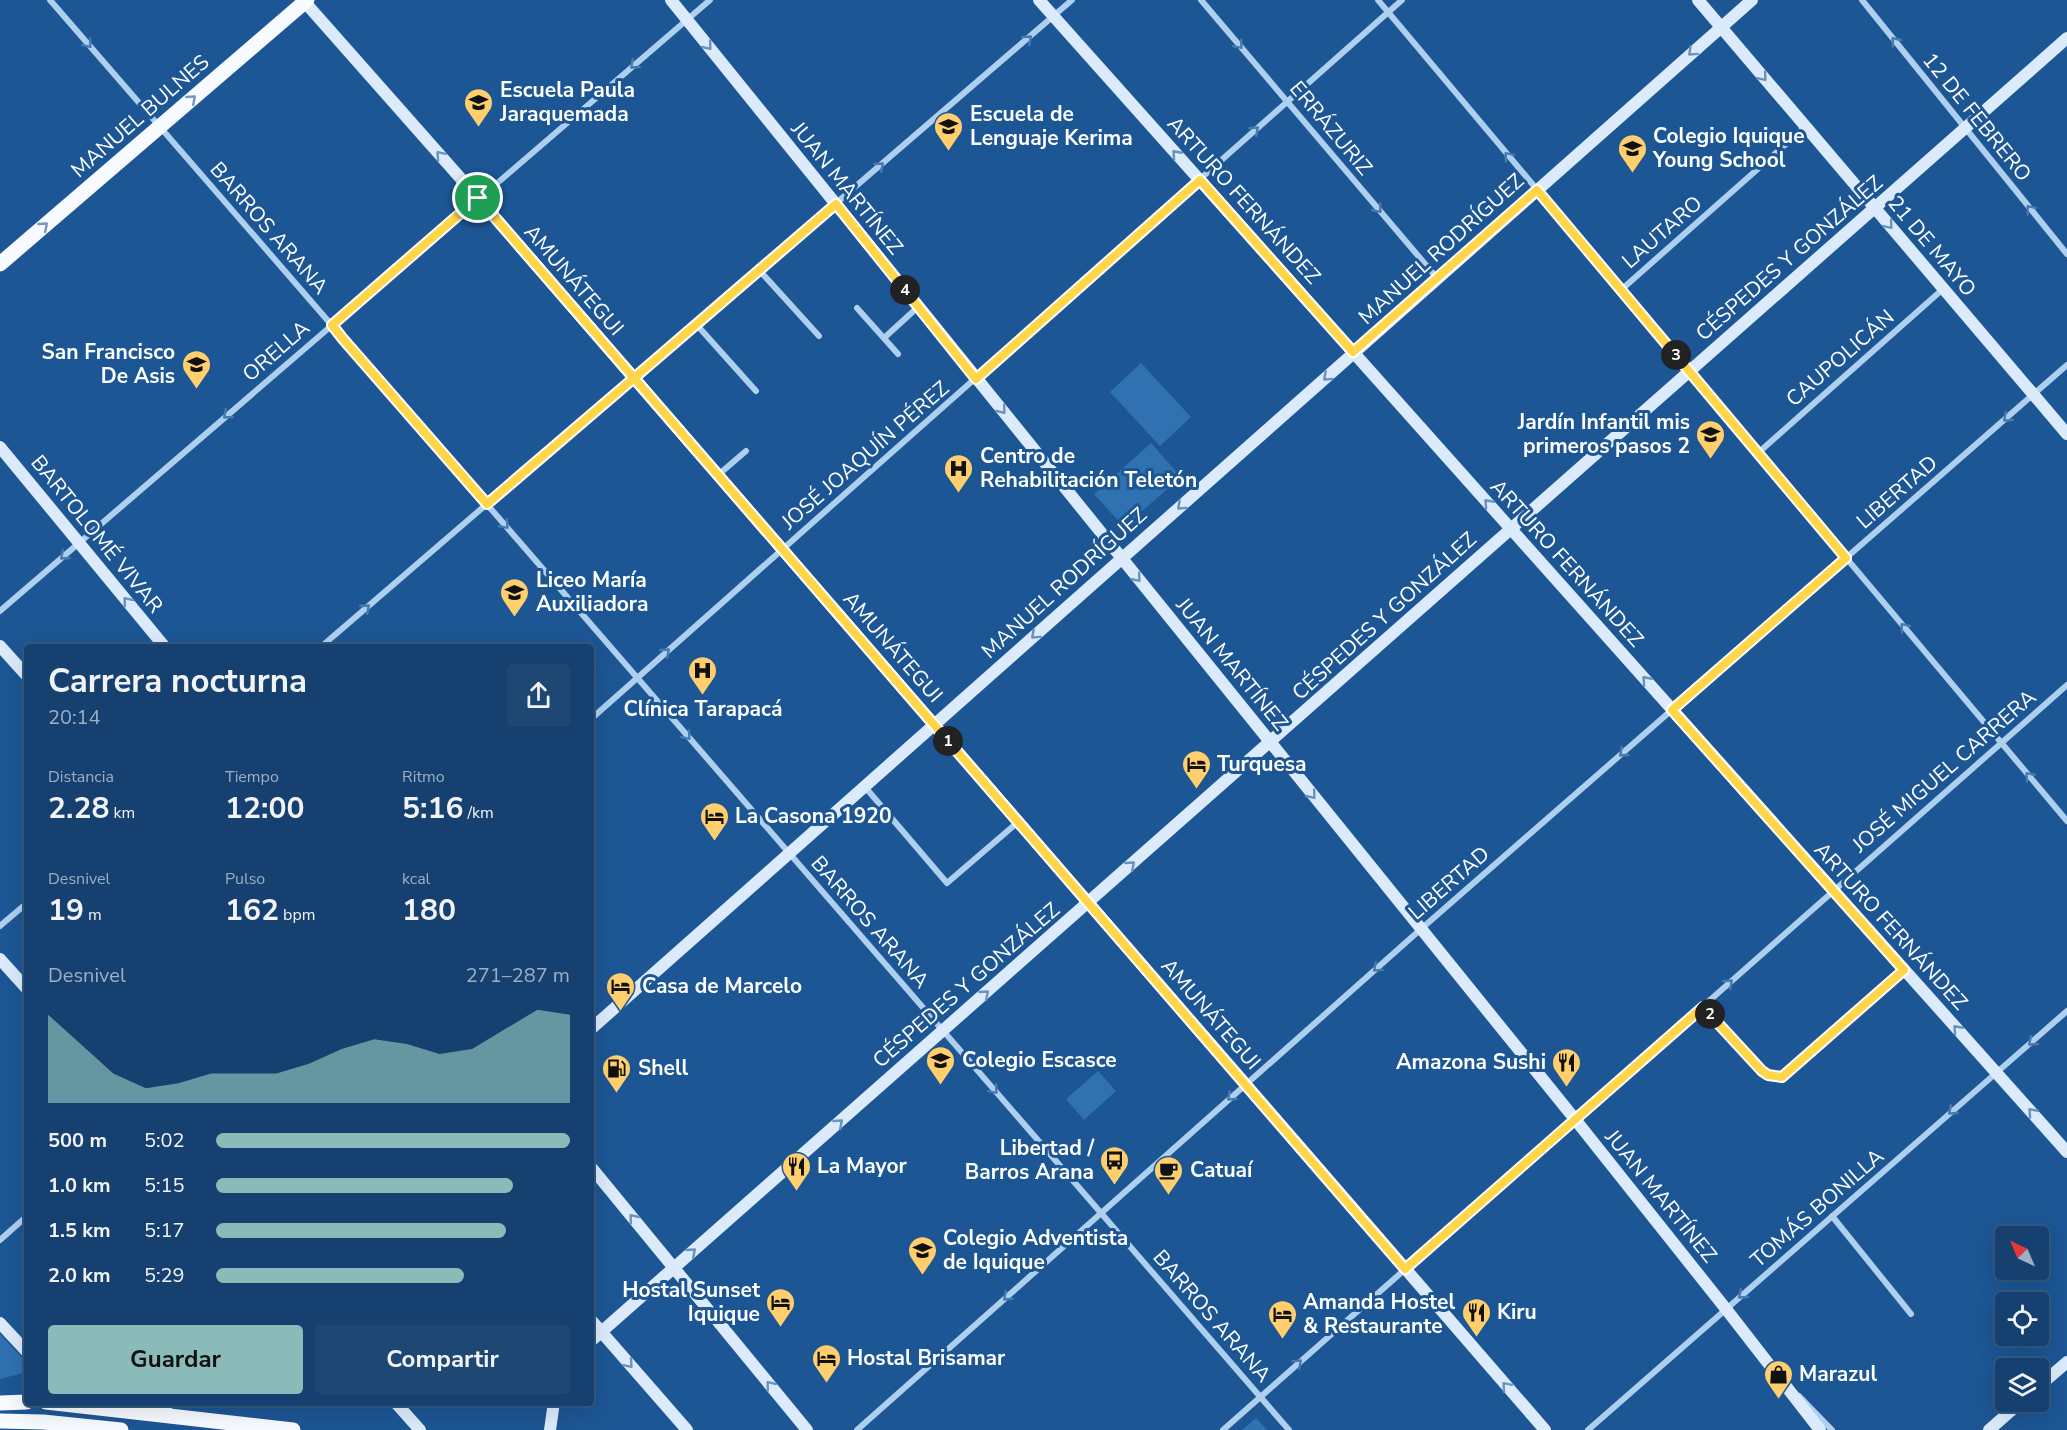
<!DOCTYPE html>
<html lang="es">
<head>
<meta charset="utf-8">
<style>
  body { margin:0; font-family:"Nunito Sans",sans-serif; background:#1e4774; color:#f1f3f6; height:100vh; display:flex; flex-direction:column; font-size:22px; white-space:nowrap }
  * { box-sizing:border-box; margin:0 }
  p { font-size:20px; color:#9dafc3 }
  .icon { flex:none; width:33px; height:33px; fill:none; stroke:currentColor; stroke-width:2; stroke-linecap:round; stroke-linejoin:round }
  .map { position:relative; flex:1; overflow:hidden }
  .panel { position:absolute; left:24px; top:644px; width:570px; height:762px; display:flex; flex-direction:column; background:#15406f; border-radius:6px; box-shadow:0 6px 24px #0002,0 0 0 2px #345982 }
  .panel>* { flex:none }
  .needle { width:39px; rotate:316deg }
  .buttons { position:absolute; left:1995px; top:1226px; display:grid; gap:12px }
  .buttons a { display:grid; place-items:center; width:54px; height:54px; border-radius:6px; background:#15406f; box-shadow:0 6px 24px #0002,0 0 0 2px #345982; font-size:30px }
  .pin { position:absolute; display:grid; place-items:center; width:51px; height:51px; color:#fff; margin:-26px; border:3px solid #fff; border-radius:50%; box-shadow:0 2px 6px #0007 }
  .km { position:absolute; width:30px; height:30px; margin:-15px; border-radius:50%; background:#222; color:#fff; font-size:16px; line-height:30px; text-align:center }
  .round { display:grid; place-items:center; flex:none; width:63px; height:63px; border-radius:6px; background:#1e4774 }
  .summary { display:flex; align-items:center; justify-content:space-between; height:102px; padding:0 24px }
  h1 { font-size:33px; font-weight:700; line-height:45px }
  .figures { display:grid; grid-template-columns:repeat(3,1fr); gap:9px; height:102px; padding:6px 24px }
  .figures div { display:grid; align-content:center }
  .figures b { font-size:30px; font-weight:700 }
  .figures small { font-size:16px; font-weight:400 }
  .figures p { font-size:16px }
  .chart { height:168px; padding:12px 24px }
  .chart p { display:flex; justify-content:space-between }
  .chart svg { width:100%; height:108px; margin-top:6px; fill:#8bbbb9; opacity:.7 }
  .primary-button { display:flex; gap:12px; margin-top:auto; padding:12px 24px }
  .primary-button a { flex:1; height:69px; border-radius:6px; background:#8bbbb9; color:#111; font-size:24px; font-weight:700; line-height:69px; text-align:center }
  .primary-button a+a { background:#1e4774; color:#f1f3f6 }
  ul { padding:0 24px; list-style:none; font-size:20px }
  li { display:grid; grid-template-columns:96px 72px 1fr; align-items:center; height:45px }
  li i { height:15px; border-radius:8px; background:#8bbbb9 }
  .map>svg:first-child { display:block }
  .green { fill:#3071b2 }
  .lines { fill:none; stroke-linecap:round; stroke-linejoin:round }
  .street { stroke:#afcfef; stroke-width:6 }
  .secondary { stroke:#dcebfb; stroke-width:12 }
  .primary { stroke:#f7faff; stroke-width:15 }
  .oneway { stroke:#487aaf }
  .oneway2 { stroke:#6992bd }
  .oneway3 { stroke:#7498bf }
  .route-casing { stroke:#fff; stroke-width:12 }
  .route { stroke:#ffd54a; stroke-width:8 }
  .labels { text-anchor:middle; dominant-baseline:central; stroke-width:6; stroke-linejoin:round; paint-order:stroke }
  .poi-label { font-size:21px; font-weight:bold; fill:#fff; stroke:#1c5694; text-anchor:start }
  .street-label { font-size:21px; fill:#fff; stroke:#1c5694 }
</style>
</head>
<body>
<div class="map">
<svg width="2067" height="1430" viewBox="0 0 2067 1430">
  <rect width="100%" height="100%" fill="#1c5694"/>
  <!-- green -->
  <path class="green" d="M1141 363 1191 417 1160 446 1110 392Z
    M1151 443 1181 477 1124 527 1094 494Z
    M1098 1071 1116 1091 1084 1120 1066 1099Z
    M0 1334 27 1363V1372L0 1379Z
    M1256 1418 1267 1430H1242Z"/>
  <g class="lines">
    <!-- street -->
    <path class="street" d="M50 0 1289 1430
      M1201 0 1437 278
      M1378 0 2067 821
      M1862 0 2067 254
      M759 270 819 336
      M1621 290 1805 127
      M857 308 898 354
      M696 324 756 391
      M884 338 918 307
      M1758 453 1943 289
      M718 475 746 451
      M0 611 710 0
      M322 646 1072 0
      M591 719 1402 0
      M865 787 947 883 1018 822
      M0 926 27 903
      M1703 1007 1762 1071 1768 1075 1782 1077 1904 970
      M1832 1216 1911 1314
      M0 1240 27 1216
      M1799 1396 1832 1430
      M857 1430 1421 929 2067 365
      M1223 1430 2067 685
      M1588 1430 2067 1011"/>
    <!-- secondary -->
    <path class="secondary" d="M303 0 478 198 1545 1430
      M671 0 1574 1118 1726 1309 1820 1430
      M1039 0 2067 1152
      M1698 0 2067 434
      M0 447 164 646
      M0 646 27 676
      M0 959 27 989
      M591 1029 1752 0
      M591 1167 807 1430
      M591 1320 687 1430
      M0 1323 27 1352
      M591 1341 2067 38
      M2038 1387 2067 1362
      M395 1402 420 1430
      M157 1414 170 1402
      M550 1430 554 1402
      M1989 1430 2022 1401"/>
    <!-- primary -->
    <path class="primary" d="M0 264 307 0
      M46 1402 293 1430
      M0 1403 27 1402
      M0 1421 43 1422 121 1430"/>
  </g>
  <!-- one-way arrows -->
  <defs><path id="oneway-chevron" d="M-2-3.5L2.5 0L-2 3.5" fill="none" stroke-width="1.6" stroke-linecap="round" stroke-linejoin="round" transform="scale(1.5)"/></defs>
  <g class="oneway">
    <use href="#oneway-chevron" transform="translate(1028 39) rotate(-41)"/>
    <use href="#oneway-chevron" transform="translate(1895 41) rotate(-129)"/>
    <use href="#oneway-chevron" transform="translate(88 44) rotate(49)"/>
    <use href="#oneway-chevron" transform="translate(1239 45) rotate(50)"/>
    <use href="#oneway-chevron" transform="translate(634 65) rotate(139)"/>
    <use href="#oneway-chevron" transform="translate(1255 130) rotate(-42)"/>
    <use href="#oneway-chevron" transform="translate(1508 156) rotate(-130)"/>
    <use href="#oneway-chevron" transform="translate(880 166) rotate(-41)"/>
    <use href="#oneway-chevron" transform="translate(1378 209) rotate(50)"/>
    <use href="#oneway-chevron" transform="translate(2030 209) rotate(-129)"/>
    <use href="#oneway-chevron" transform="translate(227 415) rotate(139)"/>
    <use href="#oneway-chevron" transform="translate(2007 418) rotate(139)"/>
    <use href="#oneway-chevron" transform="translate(505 525) rotate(49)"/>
    <use href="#oneway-chevron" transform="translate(64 556) rotate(139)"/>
    <use href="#oneway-chevron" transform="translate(366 608) rotate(-41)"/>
    <use href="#oneway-chevron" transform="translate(1904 627) rotate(-130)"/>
    <use href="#oneway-chevron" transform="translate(666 652) rotate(-41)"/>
    <use href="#oneway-chevron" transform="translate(687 736) rotate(49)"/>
    <use href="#oneway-chevron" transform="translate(1623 753) rotate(139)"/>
    <use href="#oneway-chevron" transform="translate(2029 776) rotate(-130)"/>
    <use href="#oneway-chevron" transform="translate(1377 968) rotate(138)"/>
    <use href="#oneway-chevron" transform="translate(1729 983) rotate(-42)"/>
    <use href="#oneway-chevron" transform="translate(2032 1042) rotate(139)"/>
    <use href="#oneway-chevron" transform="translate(994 1090) rotate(49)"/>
    <use href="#oneway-chevron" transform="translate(1231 1097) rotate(138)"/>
    <use href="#oneway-chevron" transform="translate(1952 1111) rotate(139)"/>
    <use href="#oneway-chevron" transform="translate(1742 1295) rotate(139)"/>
    <use href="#oneway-chevron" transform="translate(1007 1297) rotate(138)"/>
    <use href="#oneway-chevron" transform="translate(1298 1363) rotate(-42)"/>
  </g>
  <g class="oneway2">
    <use href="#oneway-chevron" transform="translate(708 46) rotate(51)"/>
    <use href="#oneway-chevron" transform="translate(1692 52) rotate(138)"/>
    <use href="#oneway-chevron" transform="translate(1763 77) rotate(50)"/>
    <use href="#oneway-chevron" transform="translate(1176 154) rotate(-132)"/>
    <use href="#oneway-chevron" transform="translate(440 155) rotate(-131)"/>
    <use href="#oneway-chevron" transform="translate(1889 225) rotate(50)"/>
    <use href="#oneway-chevron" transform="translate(1327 377) rotate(138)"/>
    <use href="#oneway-chevron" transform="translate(1002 410) rotate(51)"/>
    <use href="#oneway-chevron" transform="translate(1488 503) rotate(-132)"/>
    <use href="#oneway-chevron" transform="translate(1181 506) rotate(138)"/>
    <use href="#oneway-chevron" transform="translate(1137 578) rotate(51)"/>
    <use href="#oneway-chevron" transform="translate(127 601) rotate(-129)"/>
    <use href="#oneway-chevron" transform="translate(1035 635) rotate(138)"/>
    <use href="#oneway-chevron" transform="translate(1646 680) rotate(-132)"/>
    <use href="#oneway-chevron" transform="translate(1312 795) rotate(51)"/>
    <use href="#oneway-chevron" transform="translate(1131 865) rotate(-41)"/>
    <use href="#oneway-chevron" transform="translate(985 994) rotate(-41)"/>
    <use href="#oneway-chevron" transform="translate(1957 1029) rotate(-132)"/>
    <use href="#oneway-chevron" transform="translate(2032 1112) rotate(-132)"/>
    <use href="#oneway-chevron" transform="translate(839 1123) rotate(-41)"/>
    <use href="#oneway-chevron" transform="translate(633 1218) rotate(-129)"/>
    <use href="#oneway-chevron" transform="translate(692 1252) rotate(-41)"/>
    <use href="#oneway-chevron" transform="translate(629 1364) rotate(49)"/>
    <use href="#oneway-chevron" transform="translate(770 1385) rotate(-129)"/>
    <use href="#oneway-chevron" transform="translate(1506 1386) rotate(-131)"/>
  </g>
  <g class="oneway3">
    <use href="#oneway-chevron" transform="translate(192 99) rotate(-41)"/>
    <use href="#oneway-chevron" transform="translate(44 226) rotate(-41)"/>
  </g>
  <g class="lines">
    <defs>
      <path id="route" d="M478 198 332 325 343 339 487 504 634 378 1405 1269 1703 1007 1762 1071 1768 1075 1782 1077 1904 970 1672 710 1846 558 1537 190 1353 352 1200 180 976 379 836 204 634 378 478 198"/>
    </defs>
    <!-- route casing -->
    <use href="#route" class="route-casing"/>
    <!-- route -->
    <use href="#route" class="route"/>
  </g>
  <!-- icons -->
  <defs>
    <symbol id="school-pin" viewBox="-11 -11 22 30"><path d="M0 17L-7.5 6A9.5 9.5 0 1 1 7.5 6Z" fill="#ffce6d" stroke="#1c5694"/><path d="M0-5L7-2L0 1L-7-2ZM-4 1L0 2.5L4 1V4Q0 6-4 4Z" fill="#111"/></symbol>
    <symbol id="hospital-pin" viewBox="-11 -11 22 30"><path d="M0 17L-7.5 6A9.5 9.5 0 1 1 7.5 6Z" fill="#ffce6d" stroke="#1c5694"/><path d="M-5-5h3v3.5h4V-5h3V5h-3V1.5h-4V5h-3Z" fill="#111"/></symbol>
    <symbol id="hotel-pin" viewBox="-11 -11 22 30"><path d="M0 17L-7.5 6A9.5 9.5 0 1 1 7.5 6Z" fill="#ffce6d" stroke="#1c5694"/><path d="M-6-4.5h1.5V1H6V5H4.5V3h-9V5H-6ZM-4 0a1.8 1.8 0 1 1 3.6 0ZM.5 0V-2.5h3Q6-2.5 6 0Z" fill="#111"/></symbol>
    <symbol id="restaurant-pin" viewBox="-11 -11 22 30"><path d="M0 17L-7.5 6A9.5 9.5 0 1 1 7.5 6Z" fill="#ffce6d" stroke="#1c5694"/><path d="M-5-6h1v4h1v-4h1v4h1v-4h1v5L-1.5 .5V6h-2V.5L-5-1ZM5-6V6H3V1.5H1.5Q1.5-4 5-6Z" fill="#111"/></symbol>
    <symbol id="fuel-pin" viewBox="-11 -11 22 30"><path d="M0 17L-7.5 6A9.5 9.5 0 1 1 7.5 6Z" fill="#ffce6d" stroke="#1c5694"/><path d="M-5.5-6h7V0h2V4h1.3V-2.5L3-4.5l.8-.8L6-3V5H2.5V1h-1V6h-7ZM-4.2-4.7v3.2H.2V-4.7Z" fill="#111"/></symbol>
    <symbol id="bus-pin" viewBox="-11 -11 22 30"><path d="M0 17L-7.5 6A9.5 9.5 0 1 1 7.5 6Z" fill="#ffce6d" stroke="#1c5694"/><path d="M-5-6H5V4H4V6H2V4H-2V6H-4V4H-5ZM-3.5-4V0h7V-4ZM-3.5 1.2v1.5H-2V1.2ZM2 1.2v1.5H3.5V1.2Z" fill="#111"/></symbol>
    <symbol id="cafe-pin" viewBox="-11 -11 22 30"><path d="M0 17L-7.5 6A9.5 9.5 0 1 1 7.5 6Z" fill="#ffce6d" stroke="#1c5694"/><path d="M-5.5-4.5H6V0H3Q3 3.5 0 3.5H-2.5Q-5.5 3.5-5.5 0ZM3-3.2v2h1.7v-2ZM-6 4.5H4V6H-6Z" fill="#111"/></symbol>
    <symbol id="shop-pin" viewBox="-11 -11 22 30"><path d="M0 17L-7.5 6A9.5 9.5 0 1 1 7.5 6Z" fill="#ffce6d" stroke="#1c5694"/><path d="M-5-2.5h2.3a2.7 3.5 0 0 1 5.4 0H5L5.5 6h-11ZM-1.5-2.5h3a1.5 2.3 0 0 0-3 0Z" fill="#111"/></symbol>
  </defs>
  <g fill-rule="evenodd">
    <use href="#school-pin" x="462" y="86" width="33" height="45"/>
    <use href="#school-pin" x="932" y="110" width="33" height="45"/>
    <use href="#school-pin" x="1616" y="132" width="33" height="45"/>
    <use href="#school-pin" x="180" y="348" width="33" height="45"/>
    <use href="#school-pin" x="1694" y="418" width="33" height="45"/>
    <use href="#hospital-pin" x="942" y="452" width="33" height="45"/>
    <use href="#school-pin" x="498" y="576" width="33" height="45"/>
    <use href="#hospital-pin" x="686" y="654" width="33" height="45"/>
    <use href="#hotel-pin" x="1180" y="748" width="33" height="45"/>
    <use href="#hotel-pin" x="698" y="800" width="33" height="45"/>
    <use href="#hotel-pin" x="604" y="970" width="33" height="45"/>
    <use href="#school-pin" x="924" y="1044" width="33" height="45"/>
    <use href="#restaurant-pin" x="1550" y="1046" width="33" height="45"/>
    <use href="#fuel-pin" x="600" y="1052" width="33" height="45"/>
    <use href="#bus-pin" x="1098" y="1144" width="33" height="45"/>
    <use href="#restaurant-pin" x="780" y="1150" width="33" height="45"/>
    <use href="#cafe-pin" x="1152" y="1154" width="33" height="45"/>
    <use href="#school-pin" x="906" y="1234" width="33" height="45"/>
    <use href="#hotel-pin" x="764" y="1286" width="33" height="45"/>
    <use href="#restaurant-pin" x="1460" y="1296" width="33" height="45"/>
    <use href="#hotel-pin" x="1266" y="1298" width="33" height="45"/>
    <use href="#hotel-pin" x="810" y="1342" width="33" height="45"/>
    <use href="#shop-pin" x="1762" y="1358" width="33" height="45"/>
  </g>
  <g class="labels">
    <!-- poi labels -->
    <g class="poi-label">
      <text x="500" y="90">Escuela Paula<tspan x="500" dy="24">Jaraquemada</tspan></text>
      <text x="970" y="114">Escuela de<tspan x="970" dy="24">Lenguaje Kerima</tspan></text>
      <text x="1653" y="136">Colegio Iquique<tspan x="1653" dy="24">Young School</tspan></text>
      <text x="175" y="352" text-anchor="end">San Francisco<tspan x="175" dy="24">De Asis</tspan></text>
      <text x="1690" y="422" text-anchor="end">Jardín Infantil mis<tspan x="1690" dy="24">primeros pasos 2</tspan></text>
      <text x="980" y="456">Centro de<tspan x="980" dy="24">Rehabilitación Teletón</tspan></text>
      <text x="536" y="580">Liceo María<tspan x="536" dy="24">Auxiliadora</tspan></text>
      <text x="703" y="709" text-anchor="middle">Clínica Tarapacá</text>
      <text x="1217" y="764">Turquesa</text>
      <text x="735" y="816">La Casona 1920</text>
      <text x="642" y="986">Casa de Marcelo</text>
      <text x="962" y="1060">Colegio Escasce</text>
      <text x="1546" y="1062" text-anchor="end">Amazona Sushi</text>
      <text x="638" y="1068">Shell</text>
      <text x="1094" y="1148" text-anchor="end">Libertad /<tspan x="1094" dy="24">Barros Arana</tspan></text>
      <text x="817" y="1166">La Mayor</text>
      <text x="1190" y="1170">Catuaí</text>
      <text x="943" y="1238">Colegio Adventista<tspan x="943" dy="24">de Iquique</tspan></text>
      <text x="760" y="1290" text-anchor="end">Hostal Sunset<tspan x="760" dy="24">Iquique</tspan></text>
      <text x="1303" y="1302">Amanda Hostel<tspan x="1303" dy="24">&amp; Restaurante</tspan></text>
      <text x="1497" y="1312">Kiru</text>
      <text x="847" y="1358">Hostal Brisamar</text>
      <text x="1799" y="1374">Marazul</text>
    </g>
    <!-- street labels -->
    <g class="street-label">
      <text transform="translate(140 116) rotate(-41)">MANUEL BULNES</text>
      <text transform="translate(1977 117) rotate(51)">12 DE FEBRERO</text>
      <text transform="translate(1331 128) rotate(50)">ERRÁZURIZ</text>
      <text transform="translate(847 188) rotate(51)">JUAN MARTÍNEZ</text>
      <text transform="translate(1244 200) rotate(48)">ARTURO FERNÁNDEZ</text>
      <text transform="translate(269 228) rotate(49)">BARROS ARANA</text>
      <text transform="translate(1662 232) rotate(-41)">LAUTARO</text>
      <text transform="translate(1932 246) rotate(50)">21 DE MAYO</text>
      <text transform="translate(1441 249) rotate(-42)">MANUEL RODRÍGUEZ</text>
      <text transform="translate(1789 258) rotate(-41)">CÉSPEDES Y GONZÁLEZ</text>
      <text transform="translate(574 280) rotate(49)">AMUNÁTEGUI</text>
      <text transform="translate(276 351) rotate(-41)">ORELLA</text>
      <text transform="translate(1840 358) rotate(-41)">CAUPOLICÁN</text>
      <text transform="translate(865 455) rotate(-41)">JOSÉ JOAQUÍN PÉREZ</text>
      <text transform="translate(1897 492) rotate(-41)">LIBERTAD</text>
      <text transform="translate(97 534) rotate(51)">BARTOLOMÉ VIVAR</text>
      <text transform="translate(1567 563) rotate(48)">ARTURO FERNÁNDEZ</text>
      <text transform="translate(1064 583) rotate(-42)">MANUEL RODRÍGUEZ</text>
      <text transform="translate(1384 616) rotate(-42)">CÉSPEDES Y GONZÁLEZ</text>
      <text transform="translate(893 647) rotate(49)">AMUNÁTEGUI</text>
      <text transform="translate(1232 664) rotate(51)">JUAN MARTÍNEZ</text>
      <text transform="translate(1944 771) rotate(-41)">JOSÉ MIGUEL CARRERA</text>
      <text transform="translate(1449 883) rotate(-41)">LIBERTAD</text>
      <text transform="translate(870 922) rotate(49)">BARROS ARANA</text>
      <text transform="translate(1891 926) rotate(48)">ARTURO FERNÁNDEZ</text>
      <text transform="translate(966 985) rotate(-41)">CÉSPEDES Y GONZÁLEZ</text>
      <text transform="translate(1211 1014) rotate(49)">AMUNÁTEGUI</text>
      <text transform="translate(1661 1196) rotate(51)">JUAN MARTÍNEZ</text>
      <text transform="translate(1817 1208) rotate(-41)">TOMÁS BONILLA</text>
      <text transform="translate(1212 1316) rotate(49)">BARROS ARANA</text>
    </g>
  </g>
</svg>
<div class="buttons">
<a><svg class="needle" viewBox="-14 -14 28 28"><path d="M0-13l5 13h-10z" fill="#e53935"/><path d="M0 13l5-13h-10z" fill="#9dafc3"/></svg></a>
<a><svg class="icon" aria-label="locate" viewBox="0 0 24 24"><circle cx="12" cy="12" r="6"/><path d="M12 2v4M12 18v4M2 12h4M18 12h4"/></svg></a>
<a><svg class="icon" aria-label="layers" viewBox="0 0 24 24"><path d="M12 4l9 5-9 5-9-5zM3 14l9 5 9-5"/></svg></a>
</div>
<div class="pin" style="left:478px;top:198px;background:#1e9e55"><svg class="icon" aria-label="arrive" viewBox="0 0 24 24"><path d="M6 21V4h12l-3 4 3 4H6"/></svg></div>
<b class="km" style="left:948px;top:741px">1</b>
<b class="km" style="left:1710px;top:1014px">2</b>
<b class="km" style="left:1676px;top:355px">3</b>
<b class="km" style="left:905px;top:290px">4</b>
<section class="panel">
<div class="summary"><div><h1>Carrera nocturna</h1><p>20:14</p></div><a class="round"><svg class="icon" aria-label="share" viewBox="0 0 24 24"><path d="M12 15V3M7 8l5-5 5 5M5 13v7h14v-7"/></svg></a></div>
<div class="figures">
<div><p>Distancia</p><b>2.28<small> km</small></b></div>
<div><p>Tiempo</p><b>12:00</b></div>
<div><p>Ritmo</p><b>5:16<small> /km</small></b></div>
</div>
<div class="figures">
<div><p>Desnivel</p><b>19<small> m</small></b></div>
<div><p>Pulso</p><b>162<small> bpm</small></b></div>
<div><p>kcal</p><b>180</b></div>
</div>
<div class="chart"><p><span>Desnivel</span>271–287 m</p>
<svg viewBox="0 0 160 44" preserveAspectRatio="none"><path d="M0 44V8L10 20L20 32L30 38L40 36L50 32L60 32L70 32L80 28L90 22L100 18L110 20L120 24L130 22L140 14L150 6L160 8V44z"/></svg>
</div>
<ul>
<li><b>500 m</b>5:02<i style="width:100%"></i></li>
<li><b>1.0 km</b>5:15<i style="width:84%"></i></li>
<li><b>1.5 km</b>5:17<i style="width:82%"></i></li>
<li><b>2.0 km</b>5:29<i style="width:70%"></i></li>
</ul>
<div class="primary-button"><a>Guardar</a><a>Compartir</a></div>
</section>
</div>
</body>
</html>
